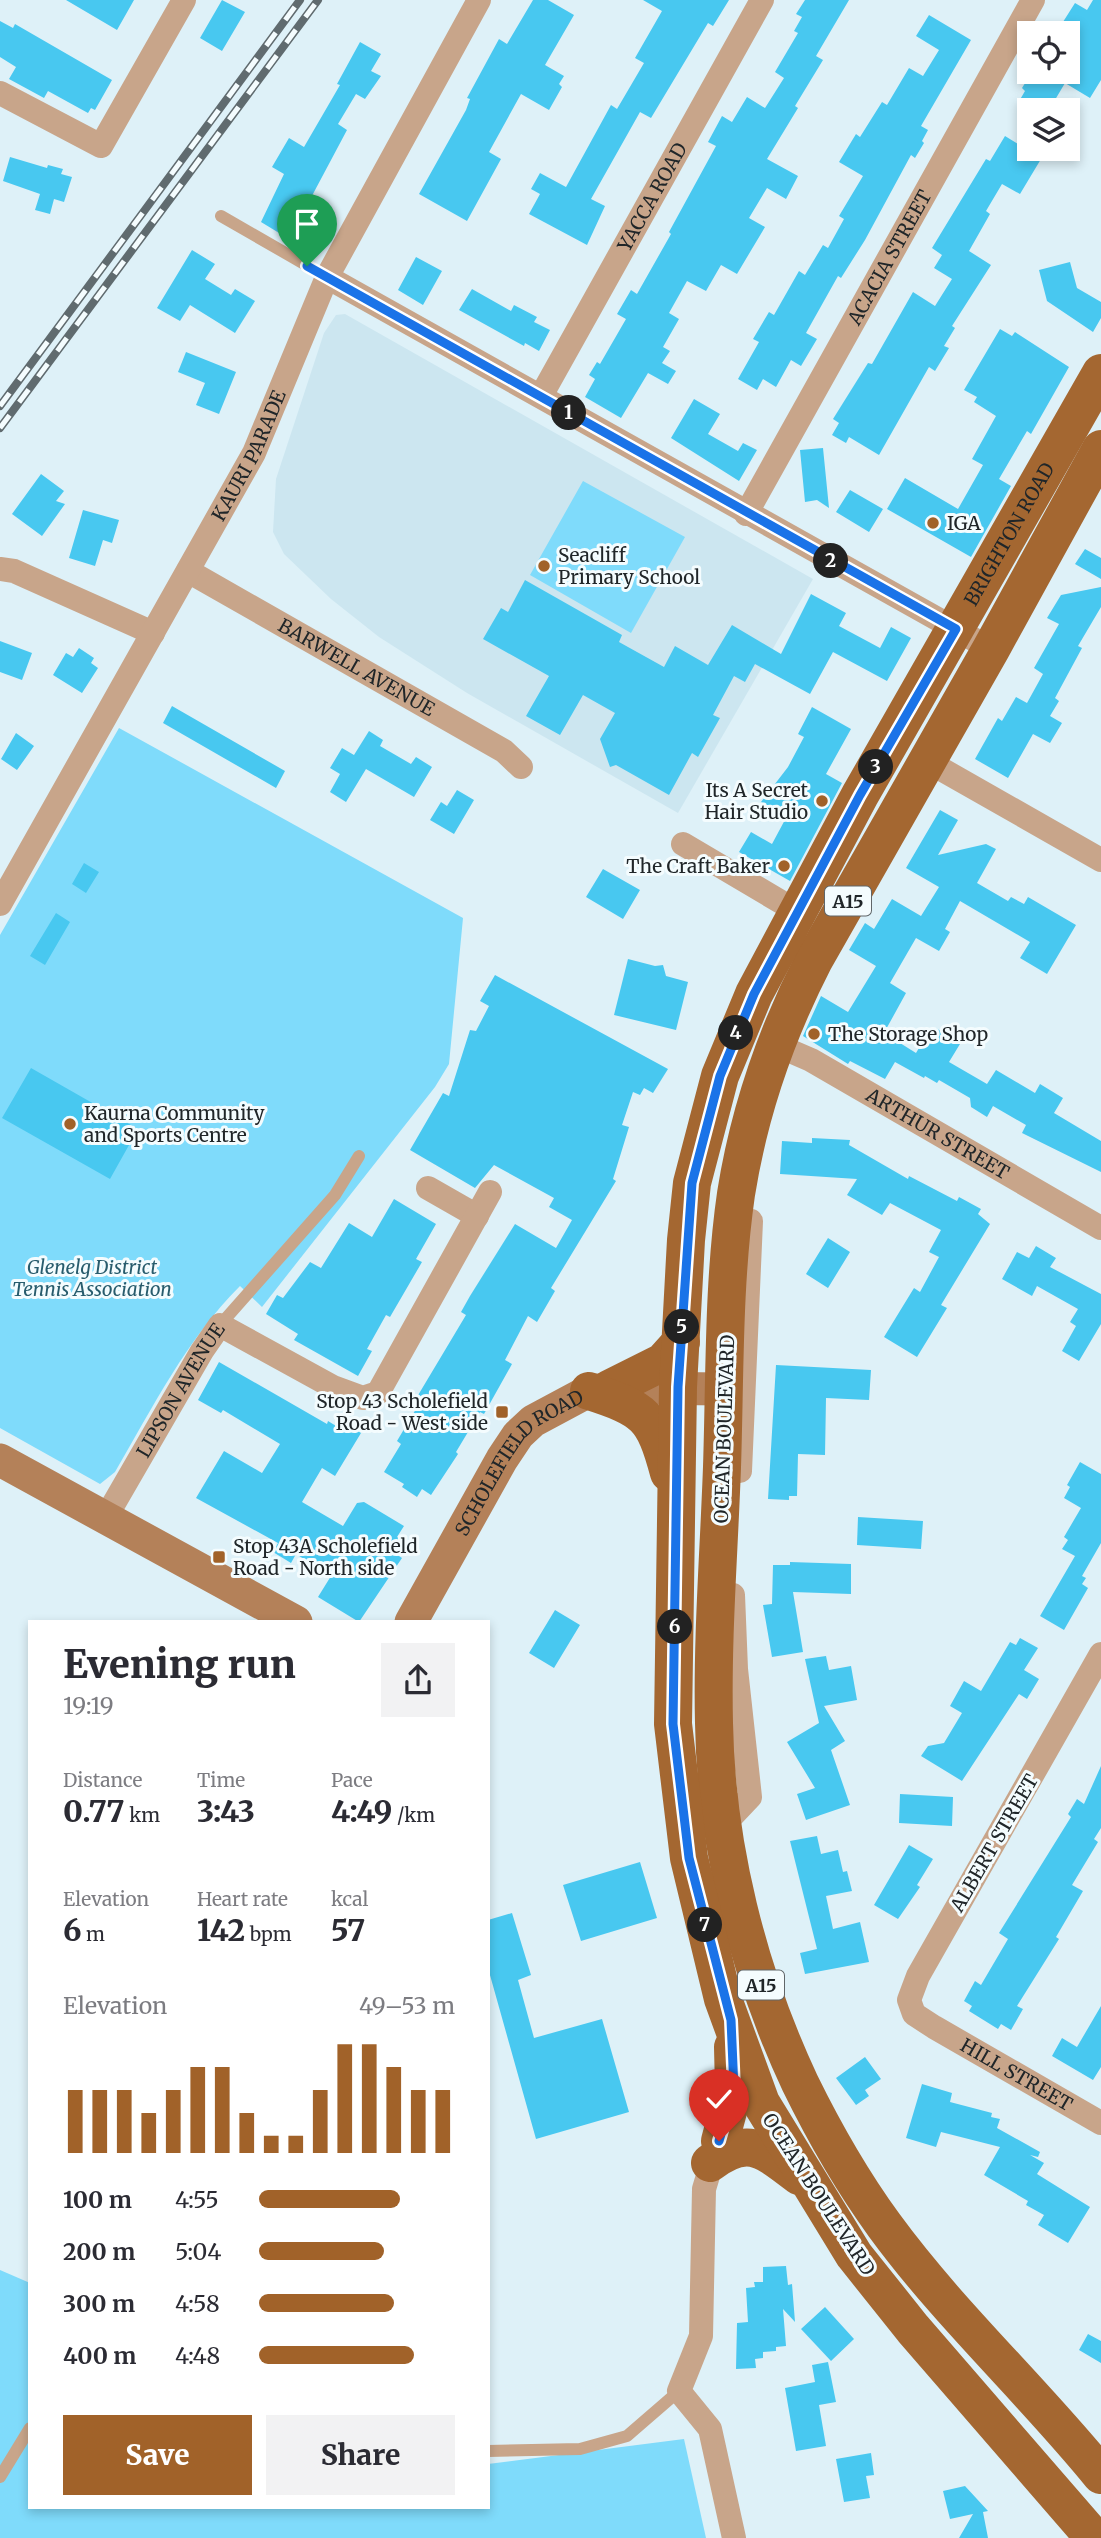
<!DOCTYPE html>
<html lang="en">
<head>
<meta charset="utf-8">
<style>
  body { margin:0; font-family:Merriweather,serif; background:#f2f2f3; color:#2b2b33; height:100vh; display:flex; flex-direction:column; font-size:26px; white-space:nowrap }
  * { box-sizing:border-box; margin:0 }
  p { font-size:23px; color:#7c7c81 }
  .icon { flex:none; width:38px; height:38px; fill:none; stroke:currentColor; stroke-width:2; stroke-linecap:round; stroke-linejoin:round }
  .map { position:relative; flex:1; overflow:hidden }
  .drawer { position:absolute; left:28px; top:1620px; width:462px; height:889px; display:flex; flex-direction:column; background:#fff; border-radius:0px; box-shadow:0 4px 10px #0003 }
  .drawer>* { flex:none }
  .controls { position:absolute; left:1017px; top:21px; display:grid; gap:14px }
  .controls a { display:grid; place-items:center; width:63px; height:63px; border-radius:0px; background:#fff; box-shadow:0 4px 10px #0003; font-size:35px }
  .pin { position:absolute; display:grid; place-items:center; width:60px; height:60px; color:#fff; margin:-72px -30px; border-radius:50% 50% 50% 0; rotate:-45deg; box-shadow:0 0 7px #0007 }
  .pin .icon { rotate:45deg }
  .km { position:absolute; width:35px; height:35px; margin:-18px; border-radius:50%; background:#222; color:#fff; font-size:19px; line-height:35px; text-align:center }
  .round { display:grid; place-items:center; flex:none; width:74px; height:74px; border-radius:0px; background:#f2f2f3 }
  .summary { display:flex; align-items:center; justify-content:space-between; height:119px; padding:0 35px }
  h1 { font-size:38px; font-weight:800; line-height:52px }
  .figures { display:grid; grid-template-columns:repeat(3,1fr); gap:10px; height:119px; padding:7px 35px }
  .figures div { display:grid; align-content:center }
  .figures b { font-size:30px; font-weight:800 }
  .figures small { font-size:19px; font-weight:400 }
  .figures p { font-size:19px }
  .chart { height:196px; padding:14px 35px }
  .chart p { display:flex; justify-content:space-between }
  .chart svg { width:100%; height:126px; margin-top:7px; stroke:#a16229; stroke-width:6 }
  .cta { display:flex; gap:14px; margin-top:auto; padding:14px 35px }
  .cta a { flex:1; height:80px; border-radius:0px; background:#a16229; color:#fff; font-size:28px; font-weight:800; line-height:80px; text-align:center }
  .cta a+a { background:#f2f2f3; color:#2b2b33 }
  ul { padding:0 35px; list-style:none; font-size:23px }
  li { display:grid; grid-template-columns:112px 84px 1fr; align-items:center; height:52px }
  li i { height:18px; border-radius:9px; background:#a16229 }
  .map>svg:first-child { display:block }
  .built { fill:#cce6f0 }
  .green { fill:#7fdbfb }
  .building { fill:#48c8f0 }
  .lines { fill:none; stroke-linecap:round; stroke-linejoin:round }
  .lane { stroke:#c8a58a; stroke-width:12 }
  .street { stroke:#c8a58a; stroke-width:24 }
  .secondary { stroke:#b48159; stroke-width:33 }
  .primary { stroke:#a46731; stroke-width:38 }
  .rail-casing { stroke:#606b6f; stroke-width:8 }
  .rail { stroke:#f4fcfe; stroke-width:5; stroke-dasharray:16; stroke-linecap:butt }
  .route-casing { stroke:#fff; stroke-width:14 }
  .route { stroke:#1a73e8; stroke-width:9 }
  .poi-dot { fill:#a16229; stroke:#f4fcfe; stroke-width:2.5 }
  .labels { text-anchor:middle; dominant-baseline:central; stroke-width:6; stroke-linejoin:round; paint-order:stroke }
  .shield { fill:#f4fcfe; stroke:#606669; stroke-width:2 }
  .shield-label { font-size:18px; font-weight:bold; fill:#202629 }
  .street-label { font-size:19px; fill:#202629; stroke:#f4fcfe }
  .poi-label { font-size:19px; fill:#202629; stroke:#f4fcfe; text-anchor:start }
  .park-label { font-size:19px; font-style:italic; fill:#285c6d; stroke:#f4fcfe }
</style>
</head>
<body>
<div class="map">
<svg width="1101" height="2538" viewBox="0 0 1101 2538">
  <rect width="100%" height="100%" fill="#def1f8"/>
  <!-- built -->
  <path class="built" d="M345 314 813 579 678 813 467 693 379 637 331 599 284 554 273 532 276 479 324 333 336 315Z"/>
  <!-- green -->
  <path class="green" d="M583 481 685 537 631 633 530 575Z
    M119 728 463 918 449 1064 435 1087 262 1307 240 1286C186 1340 153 1407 115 1472L100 1484 0 1428V935Z
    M0 2270 30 2283V2508H488V2464L684 2439 706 2538H0Z"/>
  <!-- building -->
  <path class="building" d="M66 0H134L117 30Z
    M222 0 245 12 222 51 200 38Z
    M533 0H548L574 15 545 65 564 76 559 84 562 87 549 110 521 94 489 152 501 159 467 221 419 194 466 110 470 99 467 98 499 39 507 44Z
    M643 0H729L713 26 708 23 651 118 640 112 591 199 605 206 587 245 529 214 540 194 531 189 540 173 566 187 611 105 617 109 644 63 635 58 662 11Z
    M805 0H849L816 56 823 60 795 106 798 108 767 159 798 176 786 199 767 188 749 218 765 227 737 274 721 265 706 291 687 281 669 313 679 319 663 347 670 351 662 363 676 371 668 384 648 373 621 418 585 397 595 379 589 375 597 362 600 364 626 319 617 314 631 290 637 294 671 234 669 232 716 146 708 142 722 116 732 122 747 97 765 108 784 78 775 72 798 33 794 31 802 17 796 14Z
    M1093 0H1101V80L1090 98 1065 83 1049 110H1029L1018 103 1025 91 1022 88 1032 72H1068V33H1056L1075 3 1087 10Z
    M929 15 971 40 921 126 928 130 922 141 924 143 915 158 911 155 865 240 841 278 838 276 806 333 817 339 801 366 791 360 776 387 763 379 757 390 738 379 759 342 753 339 769 312 774 315 799 271 805 275 823 245 828 248 844 219 839 216 863 176 839 162 856 134 860 137 882 102 887 105 909 68 923 76 939 50 916 36Z
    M0 21 13 28 15 24 112 80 95 110 91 108 88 113 48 91 44 98 9 79 16 67 0 57Z
    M360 42 381 54 371 71 381 76 365 99 356 94 338 124 347 130 289 239 261 222 284 174 272 167 289 138 304 147 340 85 337 84Z
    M1005 136 1026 149H1047L1020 194 1002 184 986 211 990 214 969 251 991 265 952 326 955 328 944 346 949 348 935 371 929 367 879 455 849 437 846 443 832 435 839 423 833 419 868 363 872 364 913 292 935 306 952 279 934 268 942 255 932 248 986 159 990 161Z
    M10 157 47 168 48 165 63 169 61 174 72 177 64 202 54 199 50 214 35 210 40 194 3 181Z
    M192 250 215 264 205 279 231 295 235 289 255 301 235 333 190 305 180 321 157 308Z
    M416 257 442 271 423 305 398 290Z
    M1070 262 1077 288 1101 302V318L1093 332 1047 301 1039 270Z
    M472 289 511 311 514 305 537 317 534 322 550 330 539 351 525 343 524 346 459 310Z
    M1000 329 1012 336 1015 332 1069 367 1031 434 1027 431 999 479 1011 486 971 557 887 509 905 478 958 509 983 465 972 459 996 416 974 402 977 397 964 390Z
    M186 352 236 372 219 414 196 405 205 383 178 372Z
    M694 399 720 414 708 434 738 451 743 443 757 450 739 481 671 438Z
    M823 448 829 508 817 500 805 502 800 450Z
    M41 474 64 491 56 501 65 504 42 536 12 514Z
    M850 490 883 509 869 532 836 512Z
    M83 510 119 520 112 543 103 540 95 566 69 558Z
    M1085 549 1101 558V579L1075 564Z
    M525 580 622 635 619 642 664 667 675 646 708 665 732 625 781 654 811 594 846 613 839 626 880 648 891 627 911 638 887 681 833 652 810 694 755 664 745 682 734 676 713 715 720 718 698 757 692 753 669 795 616 765 610 767 600 739 615 713 583 695 560 735 526 716 549 676 483 639 501 608 508 612Z
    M1101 587V607L1078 646 1082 648 1055 698 1059 701 1050 716 1062 723 1050 743 1033 734 1008 778 975 759 998 718 1002 721 1016 697 1027 703 1043 674 1034 668 1059 624 1047 618 1061 595Z
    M0 641 32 653 22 680 0 672Z
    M79 648 94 658 91 663 98 668 82 693 53 675 66 653 73 657Z
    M172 706 285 771 276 788 163 723Z
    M812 707 851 729 826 774 842 783 790 881 739 852 751 832 772 844 787 816 761 802 788 767 804 737 798 734Z
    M369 731 383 740 380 746 411 764 416 757 432 767 414 797 366 769 346 802 330 792 340 774 330 768 342 748 354 755Z
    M16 733 34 746 17 770 1 759Z
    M457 790 474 800 454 834 430 820 441 802 447 806Z
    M940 810 958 820 938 855 986 844 996 849 977 883 1008 901 1011 897 1024 904 1028 897 1076 925 1047 974 1020 958 1030 942 960 901 945 929 950 932 939 951 916 938 890 983 906 993 884 1033 916 1053 929 1031 933 1033 936 1028 960 1044 949 1062 987 1084 996 1070 1035 1093 1040 1084 1063 1098 1054 1113 1101 1141V1172L1022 1133 1026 1125 993 1106 987 1117 971 1107 970 1098 939 1080 937 1083 925 1076 924 1078 895 1062 885 1079 850 1061 848 1064 803 1036 821 996 848 1012 876 966 849 950 865 923 874 929 892 899 921 916 939 887 906 868Z
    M84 863 99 872 86 893 72 884Z
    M603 869 640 890 623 919 586 897Z
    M56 913 70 922 45 965 30 956Z
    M628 959 655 966 663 965 666 976 688 982 676 1030 614 1015Z
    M495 975 668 1069 653 1093 644 1088 640 1095 633 1092 622 1125 629 1127 613 1179 616 1181 551 1288 555 1291 537 1322 528 1316 505 1360 512 1364 484 1414 480 1412 456 1452 458 1454 431 1495 422 1489 417 1497 402 1487 404 1484 384 1472 401 1444 397 1441 416 1409 411 1407 466 1315 461 1312 470 1296 515 1224 556 1248 572 1220 549 1207 554 1198 494 1165 475 1188 410 1150 443 1093 449 1096 470 1030 476 1031 489 1006 480 1001Z
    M31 1068 138 1129 110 1179 2 1118Z
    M812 1138 850 1140 849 1145 908 1179 909 1176 957 1201 959 1197 981 1209 978 1214 990 1224 941 1305 947 1308 917 1357 884 1337 914 1288 920 1292 939 1257 929 1252 941 1230 890 1203 882 1215 847 1195 857 1179 780 1174 782 1141 812 1143Z
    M394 1199 436 1224 416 1259 422 1262 390 1317 386 1315 367 1349 372 1351 358 1376 294 1340 298 1334 266 1314 277 1295 283 1298 310 1262 321 1268 349 1223 372 1237Z
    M828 1238 850 1252 828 1288 806 1274Z
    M1036 1246 1056 1258 1050 1267 1101 1294V1324L1079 1361 1062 1351 1076 1326 1070 1322 1078 1309 1037 1286 1032 1296 1002 1279 1017 1252 1029 1258Z
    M219 1362 327 1424 328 1421 341 1429 345 1423 361 1433 335 1476 322 1468 302 1502 343 1526 357 1503 364 1502 404 1526 397 1537 404 1541 396 1554 402 1558 359 1622 318 1597 331 1576 296 1554 291 1563 273 1552 278 1543 196 1498 224 1451 262 1473 280 1444 223 1410 221 1413 198 1400Z
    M776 1365 871 1370 869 1400 826 1398 825 1455 798 1454 797 1496H789V1500L768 1499Z
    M1080 1462 1101 1474V1543L1082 1576 1086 1578 1082 1584 1088 1588 1064 1630 1040 1616 1075 1556 1062 1549 1068 1540 1064 1537 1081 1508 1064 1498 1070 1487 1067 1485Z
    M858 1517 923 1521 921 1549 857 1545Z
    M790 1562 851 1564V1594L793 1592 803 1652 772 1657 763 1605 772 1604 773 1565H790Z
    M555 1610 580 1625 554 1668 529 1653Z
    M1020 1638 1038 1648 1024 1670 1039 1679 1027 1699 1019 1694 962 1781 921 1756 928 1746 944 1743 962 1713 950 1706 964 1681 981 1691 1010 1642 1016 1645Z
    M826 1656 829 1670 851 1666 857 1700 824 1706 845 1741 831 1750 850 1805 806 1820 797 1794 815 1788 787 1742 819 1723 805 1659Z
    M1101 1766V1828L1094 1839 1098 1842 1072 1885 1083 1891 1056 1937 1059 1939 1017 2006 1023 2009 1011 2030 1001 2024 998 2029 969 2011 972 2006 964 2001 975 1981 981 1985 1008 1939 999 1933 1071 1817 1068 1814 1077 1799 1084 1804Z
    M900 1794 953 1797 952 1826 899 1823Z
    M817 1836 821 1854 838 1850 843 1872 847 1871 852 1891 826 1896 833 1929 860 1922 869 1962 805 1974 800 1953 817 1949 790 1841Z
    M909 1845 933 1859 917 1885 920 1887 898 1919 874 1905Z
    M640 1862 657 1918 581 1941 563 1885Z
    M512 1913 531 1975 518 1980 534 2038 602 2019 629 2112 536 2139 488 1968V1920Z
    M1101 2006V2067L1093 2080 1052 2056 1062 2038 1077 2047Z
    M865 2057 881 2079 865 2090 869 2096 856 2105 836 2078Z
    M922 2084 952 2093 950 2102 992 2113 991 2117 1000 2119 997 2128 1040 2152 1038 2157 1030 2155 1044 2163 1037 2174 1090 2207 1068 2243 1038 2225 1044 2215 1026 2205 1028 2201 984 2175 1000 2147 941 2132 936 2147 906 2138Z
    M786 2266 788 2285 792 2284 795 2322 783 2309 786 2346 776 2347V2351L763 2352V2358L755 2359 756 2368 736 2369 737 2323 748 2322 746 2288 755 2287 754 2282H763V2267Z
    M825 2307 854 2339 831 2361 801 2329Z
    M1088 2334 1101 2341V2363L1079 2350Z
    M828 2362 836 2402 819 2405 826 2446 796 2451 785 2388 815 2382 812 2365Z
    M871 2453 874 2475 866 2476 870 2498 844 2502 836 2459Z
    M965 2486 988 2511 983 2512 988 2538H959L973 2514 950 2519 943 2491Z"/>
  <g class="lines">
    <!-- lane -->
    <path class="lane" d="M221 216 327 277
      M220 1325 335 1195 359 1156
      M488 2451 580 2449 627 2436 679 2391
      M0 2477 30 2428"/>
    <!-- street -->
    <g class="street">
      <path d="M0 93 101 146 184 0"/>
      <path d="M327 277 991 649"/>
      <path id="s1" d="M541 396 762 0"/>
      <path id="s2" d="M746 514 1033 0"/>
      <path d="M0 569 14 571 153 633"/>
      <path id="s3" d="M188 571 504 751 521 767"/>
      <path d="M927 761 1101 860"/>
      <path d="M683 844 798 912"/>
      <path id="s4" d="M0 904 254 453 327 277 479 0"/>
      <path id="s5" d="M774 1044 811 1060 1101 1228"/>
      <path d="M428 1188 477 1216"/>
      <path d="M740 1471 751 1221"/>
      <path id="s6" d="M106 1517 202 1351 220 1325 333 1387 363 1398 378 1393 490 1192"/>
      <path id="s7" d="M1101 1654 918 1976 909 2000 914 2014 934 2027 1101 2123"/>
      <path d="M712 1821 733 1815 750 1797 736 1669 733 1595"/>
      <path d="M716 2149 704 2189 701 2336 679 2391 710 2429 734 2538"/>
    </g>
    <!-- secondary -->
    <g class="secondary">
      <path d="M0 1460 296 1622"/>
      <path id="s8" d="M411 1622 502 1459 518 1435 533 1421 589 1391 624 1388 725 1389"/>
    </g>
    <!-- primary -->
    <g class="primary">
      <path d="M1101 449 991 649 814 960C776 1034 749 1112 736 1194 723 1284 725 1377 722 1467 719 1552 712 1638 714 1723 716 1845 748 1972 800 2083 824 2132 852 2181 884 2225 949 2314 1032 2390 1101 2475"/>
      <path d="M609 1389 663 1362 681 1342"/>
      <path d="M589 1391C645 1409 654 1416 669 1473"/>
      <path d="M720 2141 734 2089 733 2047"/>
      <path d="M710 2163C749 2134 764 2150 799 2176"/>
      <path id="s9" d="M1094 2538 913 2329 854 2255 761 2103 723 1999 689 1858 673 1724 678 1387 686 1240 692 1183 720 1076 754 994 860 795 1101 373"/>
    </g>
    <defs>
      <path id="rail" d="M0 406 300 0
        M0 428 318 0"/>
    </defs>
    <!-- rail casing -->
    <use href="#rail" class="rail-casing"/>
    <!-- rail -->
    <use href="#rail" class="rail"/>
  </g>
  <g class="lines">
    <defs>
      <path id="route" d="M307 266 956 629 860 795 754 994 720 1076 692 1183 678 1387 673 1724 689 1858 731 2020 734 2089 719 2141"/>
    </defs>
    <!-- route casing -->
    <use href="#route" class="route-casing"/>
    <!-- route -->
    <use href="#route" class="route"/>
  </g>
  <!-- markers -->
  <g class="poi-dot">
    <circle cx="933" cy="523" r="7"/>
    <circle cx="544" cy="566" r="7"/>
    <circle cx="822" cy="801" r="7"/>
    <circle cx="784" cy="866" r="7"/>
    <circle cx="814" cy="1034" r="7"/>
    <circle cx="70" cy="1124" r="7"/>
    <rect x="495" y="1405" width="14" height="14" rx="3.5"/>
    <rect x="212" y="1550" width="14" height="14" rx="3.5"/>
  </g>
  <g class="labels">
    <!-- shield labels -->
    <g class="shield">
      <rect x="825" y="886.5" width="46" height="29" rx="5"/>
      <rect x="738" y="1970.5" width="46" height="29" rx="5"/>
    </g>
    <g class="shield-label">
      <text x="848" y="901">A15</text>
      <text x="761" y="1985">A15</text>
    </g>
    <!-- street labels -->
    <g class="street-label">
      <text stroke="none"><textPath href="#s1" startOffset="228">YACCA ROAD</textPath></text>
      <text stroke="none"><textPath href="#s2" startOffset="294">ACACIA STREET</textPath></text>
      <text stroke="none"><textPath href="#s4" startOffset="513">KAURI PARADE</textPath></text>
      <text stroke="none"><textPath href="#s9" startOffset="2207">BRIGHTON ROAD</textPath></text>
      <text stroke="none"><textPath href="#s3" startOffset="194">BARWELL AVENUE</textPath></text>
      <text stroke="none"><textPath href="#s5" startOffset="187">ARTHUR STREET</textPath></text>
      <text stroke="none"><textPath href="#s6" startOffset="147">LIPSON AVENUE</textPath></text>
      <text transform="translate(724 1429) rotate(-88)">OCEAN BOULEVARD</text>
      <text stroke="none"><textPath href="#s8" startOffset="196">SCHOLEFIELD ROAD</textPath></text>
      <text transform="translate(994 1843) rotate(-60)">ALBERT STREET</text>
      <text stroke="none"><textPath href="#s7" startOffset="530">HILL STREET</textPath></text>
      <text transform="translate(819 2194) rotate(57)">OCEAN BOULEVARD</text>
    </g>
    <!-- poi labels -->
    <g class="poi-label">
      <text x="947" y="523">IGA</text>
      <text x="558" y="555">Seacliff<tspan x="558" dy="22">Primary School</tspan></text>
      <text x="808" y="790" text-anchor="end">Its A Secret<tspan x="808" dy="22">Hair Studio</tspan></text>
      <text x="770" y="866" text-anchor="end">The Craft Baker</text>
      <text x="828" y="1034">The Storage Shop</text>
      <text x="84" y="1113">Kaurna Community<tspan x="84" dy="22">and Sports Centre</tspan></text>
      <text x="488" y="1401" text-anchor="end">Stop 43 Scholefield<tspan x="488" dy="22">Road - West side</tspan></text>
      <text x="233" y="1546">Stop 43A Scholefield<tspan x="233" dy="22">Road - North side</tspan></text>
    </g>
    <!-- park labels -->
    <g class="park-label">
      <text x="92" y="1267">Glenelg District<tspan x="92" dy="22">Tennis Association</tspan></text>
    </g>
  </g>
</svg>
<div class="controls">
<a><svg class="icon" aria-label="locate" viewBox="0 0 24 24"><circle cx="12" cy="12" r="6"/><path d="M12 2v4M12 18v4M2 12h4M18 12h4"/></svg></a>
<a><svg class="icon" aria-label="layers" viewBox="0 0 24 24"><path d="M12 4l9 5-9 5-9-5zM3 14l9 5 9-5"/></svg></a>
</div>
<div class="pin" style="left:307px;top:266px;background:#1e9e55"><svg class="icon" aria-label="arrive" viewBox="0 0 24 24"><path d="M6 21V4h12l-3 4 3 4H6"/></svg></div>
<div class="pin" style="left:719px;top:2141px;background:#d93025"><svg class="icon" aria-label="check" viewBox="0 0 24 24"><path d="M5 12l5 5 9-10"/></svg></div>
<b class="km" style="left:569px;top:413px">1</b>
<b class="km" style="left:831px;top:561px">2</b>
<b class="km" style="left:876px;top:767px">3</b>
<b class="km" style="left:736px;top:1033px">4</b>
<b class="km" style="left:682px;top:1327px">5</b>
<b class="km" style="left:675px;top:1627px">6</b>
<b class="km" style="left:705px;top:1925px">7</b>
<section class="drawer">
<div class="summary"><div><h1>Evening run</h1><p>19:19</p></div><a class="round"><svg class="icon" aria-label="share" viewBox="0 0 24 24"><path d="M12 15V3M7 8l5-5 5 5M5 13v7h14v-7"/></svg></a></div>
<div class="figures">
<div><p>Distance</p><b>0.77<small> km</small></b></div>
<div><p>Time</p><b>3:43</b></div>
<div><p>Pace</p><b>4:49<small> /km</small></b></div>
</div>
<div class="figures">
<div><p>Elevation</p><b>6<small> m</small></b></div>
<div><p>Heart rate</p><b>142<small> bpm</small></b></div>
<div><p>kcal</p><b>57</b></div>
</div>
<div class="chart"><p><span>Elevation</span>49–53 m</p>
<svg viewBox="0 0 160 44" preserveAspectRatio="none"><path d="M5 44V22M15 44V22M25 44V22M35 44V30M45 44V22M55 44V14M65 44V14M75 44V30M85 44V38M95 44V38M105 44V22M115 44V6M125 44V6M135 44V14M145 44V22M155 44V22"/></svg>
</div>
<ul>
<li><b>100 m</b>4:55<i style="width:72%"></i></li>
<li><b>200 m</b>5:04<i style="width:64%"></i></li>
<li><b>300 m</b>4:58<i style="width:69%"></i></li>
<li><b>400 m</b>4:48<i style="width:79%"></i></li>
</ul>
<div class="cta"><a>Save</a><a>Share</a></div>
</section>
</div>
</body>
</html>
